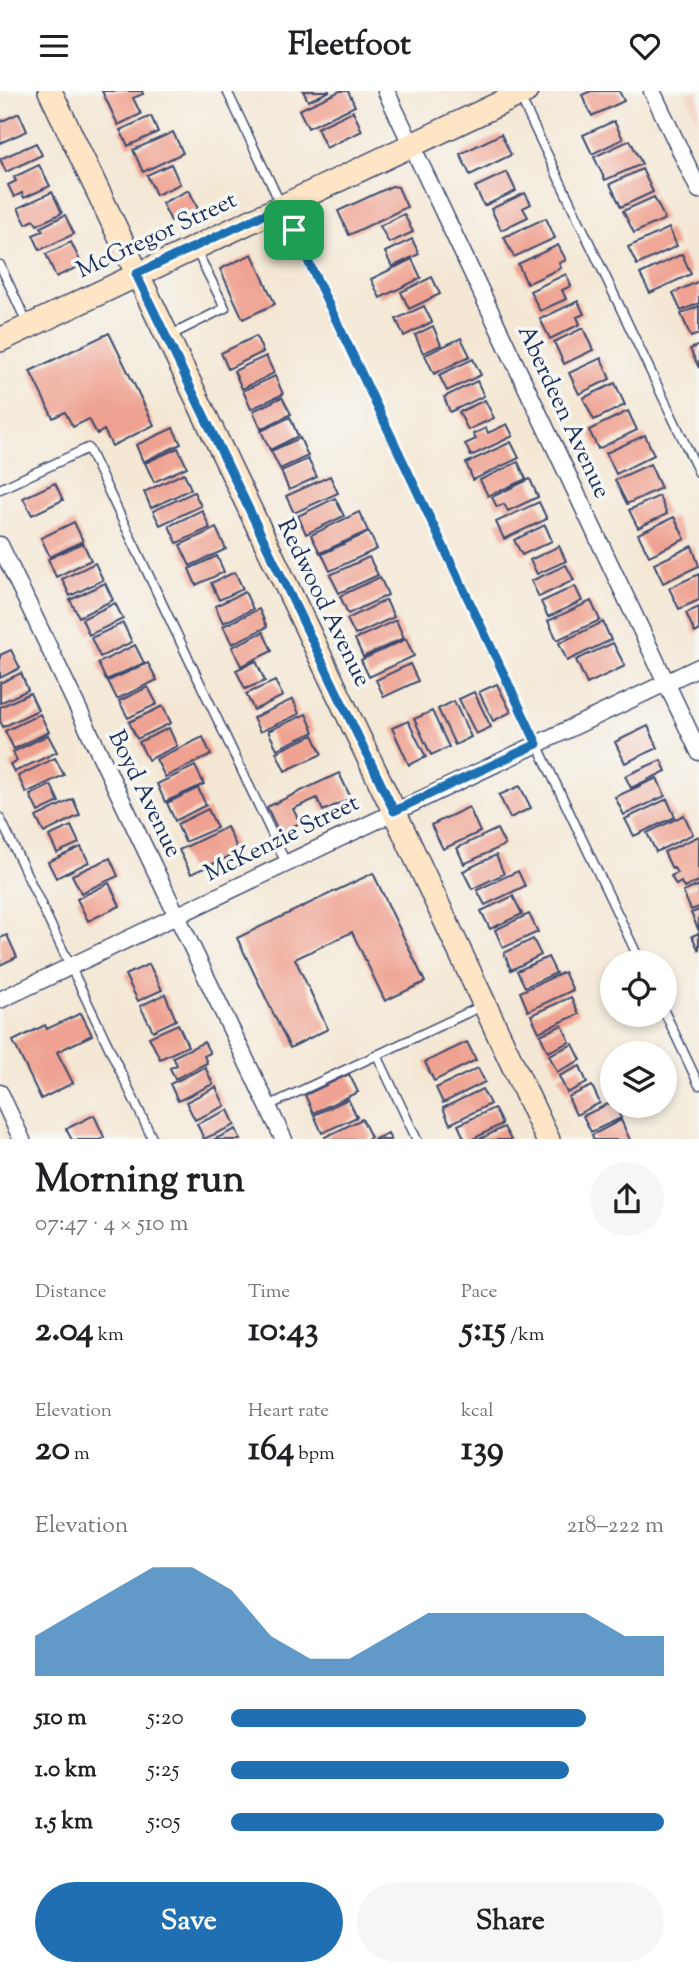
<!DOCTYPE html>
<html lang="en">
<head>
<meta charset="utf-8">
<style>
  body { margin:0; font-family:"Sorts Mill Goudy",serif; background:#f6f6f6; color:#202124; height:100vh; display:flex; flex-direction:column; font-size:26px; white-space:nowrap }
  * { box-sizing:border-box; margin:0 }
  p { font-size:23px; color:#757577 }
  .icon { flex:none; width:38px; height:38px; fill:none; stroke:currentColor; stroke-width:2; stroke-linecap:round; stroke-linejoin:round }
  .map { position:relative; height:1048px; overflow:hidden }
  .drawer { display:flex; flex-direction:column; background:#fff; flex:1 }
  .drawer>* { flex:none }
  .tools { position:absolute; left:600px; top:859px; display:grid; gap:14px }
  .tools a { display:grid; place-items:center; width:77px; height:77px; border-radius:50%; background:#fff; box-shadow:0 4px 10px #0003; font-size:35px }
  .pin { position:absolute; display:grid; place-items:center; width:60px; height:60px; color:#fff; margin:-30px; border-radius:14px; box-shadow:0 4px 10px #0006 }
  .round { display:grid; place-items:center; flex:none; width:74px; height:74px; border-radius:37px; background:#f6f6f6 }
  .headline { display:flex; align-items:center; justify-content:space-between; height:119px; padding:0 35px }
  h1 { font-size:38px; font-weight:700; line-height:52px }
  .stats { display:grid; grid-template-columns:repeat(3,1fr); gap:10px; height:119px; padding:7px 35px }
  .stats div { display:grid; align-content:center }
  .stats b { font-size:35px; font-weight:700 }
  .stats small { font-size:19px; font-weight:400 }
  .stats p { font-size:19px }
  .chart { height:196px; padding:14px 35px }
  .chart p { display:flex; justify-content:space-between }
  .chart svg { width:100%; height:126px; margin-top:7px; fill:#1f6fb2; opacity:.7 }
  .action { display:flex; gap:14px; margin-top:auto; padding:14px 35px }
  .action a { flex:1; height:80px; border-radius:42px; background:#1f6fb2; color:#fff; font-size:28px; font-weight:700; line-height:80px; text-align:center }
  .action a+a { background:#f6f6f6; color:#202124 }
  ul { padding:0 35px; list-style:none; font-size:23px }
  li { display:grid; grid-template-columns:112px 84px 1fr; align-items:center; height:52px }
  li i { height:18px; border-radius:9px; background:#1f6fb2 }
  header { display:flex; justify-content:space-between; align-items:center; height:91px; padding:0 35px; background:#fff; font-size:32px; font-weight:700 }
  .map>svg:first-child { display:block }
  .built { fill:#f4d3c1 }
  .building { fill:#efa291 }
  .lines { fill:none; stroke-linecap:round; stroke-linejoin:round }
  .lane-casing { stroke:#3c4b70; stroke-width:11 }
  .street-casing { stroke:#3c4b70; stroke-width:19 }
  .secondary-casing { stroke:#3c4b70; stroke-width:26 }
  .lane { stroke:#fff; stroke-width:8 }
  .street { stroke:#fff; stroke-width:16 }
  .secondary { stroke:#fde5c5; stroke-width:23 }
  .route-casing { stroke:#fff; stroke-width:14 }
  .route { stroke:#1f6fb2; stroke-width:9 }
  .labels { text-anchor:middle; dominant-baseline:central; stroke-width:7; stroke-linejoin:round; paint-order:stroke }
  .street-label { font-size:24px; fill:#1b2f5e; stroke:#f6f6f2 }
</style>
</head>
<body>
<header><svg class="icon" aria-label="menu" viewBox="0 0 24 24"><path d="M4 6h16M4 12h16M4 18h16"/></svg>Fleetfoot<svg class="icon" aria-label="heart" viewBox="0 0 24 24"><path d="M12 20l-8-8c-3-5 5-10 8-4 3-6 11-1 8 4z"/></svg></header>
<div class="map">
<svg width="699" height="1049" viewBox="0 0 699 1049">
  <rect width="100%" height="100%" fill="#f6f6f2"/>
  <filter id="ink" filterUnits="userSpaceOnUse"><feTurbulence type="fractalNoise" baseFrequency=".0143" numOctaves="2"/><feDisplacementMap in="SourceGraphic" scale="14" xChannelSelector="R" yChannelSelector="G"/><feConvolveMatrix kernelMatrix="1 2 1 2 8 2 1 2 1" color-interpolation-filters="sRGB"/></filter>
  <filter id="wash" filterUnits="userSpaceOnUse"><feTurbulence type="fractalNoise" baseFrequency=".00686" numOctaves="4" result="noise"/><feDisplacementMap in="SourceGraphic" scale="28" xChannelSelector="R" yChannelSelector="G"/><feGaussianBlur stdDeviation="1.57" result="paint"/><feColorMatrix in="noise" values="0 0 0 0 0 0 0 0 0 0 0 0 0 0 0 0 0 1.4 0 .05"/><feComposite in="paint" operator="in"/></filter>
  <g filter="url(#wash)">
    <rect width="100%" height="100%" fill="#f4e8d5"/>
    <!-- built -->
    <path class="built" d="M684 0H699V32Z"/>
    <g id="blocks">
      <!-- building -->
      <path class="building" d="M102 0H142L143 3 133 7 141 23 118 34Z
        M303 0H330L308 10Z
        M340 0H348L355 15 308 37 299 19Z
        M591 0H619L624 10 592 25 582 4Z
        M353 20 362 40 326 57 317 37Z
        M19 22 27 40 0 52V31Z
        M151 25 158 41 128 55 120 39Z
        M614 30 623 48 592 63 583 44Z
        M173 41 183 62 143 81 133 59Z
        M501 43 511 64 470 84 460 63Z
        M630 49 642 73 605 89 594 66Z
        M36 52 42 64 6 81 0 68Z
        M171 73 180 93 156 104 147 84Z
        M39 74 50 95 24 107 22 102 14 106 8 94 16 90 14 86Z
        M642 78 653 101 621 116 610 93Z
        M507 81 516 100 484 115 475 96Z
        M392 95 398 96 407 116 349 144 338 120Z
        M189 99 198 118 171 130 162 112Z
        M52 101 62 122 37 134 34 129 26 133 18 117Z
        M525 102 531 113 523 117 528 126 501 139 491 118Z
        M654 106 665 128 634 142 623 120Z
        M404 123 413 141 389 152 380 135Z
        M65 124 74 143 40 159 33 144 43 140 41 136Z
        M546 127 555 147 514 166 504 146Z
        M669 137 677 155 637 174 628 156Z
        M412 148 419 163 392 176 385 161Z
        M71 151 82 174 56 186 46 163Z
        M558 154 566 169 559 172 561 177 527 193 518 173Z
        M252 163 275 213 243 228 220 178Z
        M682 163 691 183 650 202 640 183Z
        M412 168 421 187 380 207 371 188Z
        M566 183 571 195 562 199 566 208 540 220 530 200Z
        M432 186 440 203 409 218 401 201Z
        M699 190V212L681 220 673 202Z
        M578 210 584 223 577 226 580 233 550 248 540 228Z
        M424 215 432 231 404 245 396 228Z
        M699 215V243L691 246 681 223Z
        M433 235 441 254 423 262 415 244Z
        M583 237 593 259 564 273 554 251Z
        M109 242 154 334 112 355 104 339 97 343 89 328 73 336 65 321 53 327 30 280Z
        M256 245 263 261 228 278 221 262Z
        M461 247 470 265 434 283 425 264Z
        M699 254V277L690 258Z
        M266 265 274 282 242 298 234 280Z
        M601 267 610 288 579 303 569 282Z
        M473 268 481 284 447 300 439 284Z
        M275 285 283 303 251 318 243 300Z
        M477 290 484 305 450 321 444 306Z
        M615 292 625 314 594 329 583 307Z
        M282 306 291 323 261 338 253 320Z
        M485 309 494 327 468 339 459 321Z
        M628 320 637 339 598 358 589 339Z
        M290 326 298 345 270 359 261 340Z
        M507 333 513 345 471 365 465 353 476 348 473 343 486 337 488 342Z
        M173 337 181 353 143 371 136 354Z
        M645 344 654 364 616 383 606 362Z
        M300 347 308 365 280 378 271 360Z
        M511 351 519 367 473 389 466 372Z
        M178 357 187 376 154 391 145 372Z
        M308 368 317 386 289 399 281 380Z
        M518 371 526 388 488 405 480 389Z
        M650 373 661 397 627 413 615 389Z
        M184 382 191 398 151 417 144 401Z
        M330 385 338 402 294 422 286 405Z
        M530 388 538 406 508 420 504 413 497 416 492 406Z
        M55 392 63 409 32 424 23 407Z
        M194 401 201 415 160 434 153 420Z
        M659 405 667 423 638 437 629 419Z
        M335 407 344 425 306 443 298 425Z
        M539 411 547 428 504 448 496 431Z
        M202 419 210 437 177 452 169 435Z
        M359 421 368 440 320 462 311 444Z
        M674 426 685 448 649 465 638 443Z
        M74 431 83 450 50 466 41 447Z
        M545 434 552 450 522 464 514 449Z
        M216 437 226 458 190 475 180 454Z
        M369 441 377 458 330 480 322 463Z
        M83 452 91 469 56 486 48 468Z
        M559 455 566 470 537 483 530 469Z
        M692 455 699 475 663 492 654 473Z
        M217 465 224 481 196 494 189 478Z
        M369 466 378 484 339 502 330 484Z
        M95 472 103 489 70 505 62 488Z
        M566 474 574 489 539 506 531 490Z
        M235 481 243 498 219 509 211 492Z
        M699 483V509L679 518 669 497Z
        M380 486 388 504 348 523 340 505Z
        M105 492 113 509 79 526 70 509Z
        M575 495 582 510 548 526 541 511Z
        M245 501 253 518 223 532 215 515Z
        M386 509 394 526 355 544 347 528Z
        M591 510 600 529 557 549 548 530Z
        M115 512 123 528 89 544 82 528Z
        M699 516V540L695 542 686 522Z
        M259 518 267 536 232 553 223 535Z
        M396 529 404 547 363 566 355 548Z
        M603 531 611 549 567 570 559 552Z
        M123 532 132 551 100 566 91 547Z
        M263 541 272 560 241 575 232 556Z
        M406 548 414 565 369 586 361 569Z
        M613 552 625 575 587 593 576 569Z
        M135 554 144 572 106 589 98 572Z
        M11 559 20 577 0 587V564Z
        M256 570 265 590 245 598 236 579Z
        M148 572 157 589 117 608 108 590Z
        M410 573 418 590 384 606 376 589Z
        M21 582 28 599 0 612V592Z
        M275 590 283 605 254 619 246 603Z
        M497 593 511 621 493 630 479 601Z
        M148 596 157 613 128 627 119 610Z
        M474 601 491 636 476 643 459 608Z
        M30 602 38 619 3 636 0 630V616Z
        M293 608 299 623 260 641 253 627Z
        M454 610 471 646 455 654 438 618Z
        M163 615 171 632 137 648 129 631Z
        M432 620 449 656 431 664 414 628Z
        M40 623 49 641 14 658 5 640Z
        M306 623 314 641 277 658 268 640Z
        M408 630 426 666 409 674 392 637Z
        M648 635 658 657 625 672 615 651Z
        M169 637 177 655 148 669 139 651Z
        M48 644 57 661 14 681 10 673 17 670 13 661Z
        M313 644 322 663 285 680 276 661Z
        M203 646 211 664 165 686 156 668Z
        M55 667 64 684 26 702 18 685Z
        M661 669 666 680 631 697 625 685Z
        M195 675 204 693 165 711 157 693Z
        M339 682 351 707 323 720 317 707 293 718 300 732 279 742 267 716Z
        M657 687 665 705 624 724 615 706Z
        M51 694 59 711 38 721 30 704Z
        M520 695 531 717 510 727 499 704Z
        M198 697 206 714 175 730 167 712Z
        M73 708 80 724 44 742 36 726Z
        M667 708 675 726 634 745 625 728Z
        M469 716 480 741 443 758 431 734Z
        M208 718 217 737 185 751 177 733Z
        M684 724 693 743 656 761 647 742Z
        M71 735 79 752 57 762 49 745Z
        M227 736 239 761 191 783 179 759Z
        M497 738 505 754 464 773 457 757Z
        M699 745V790L684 797 681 791 676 794 671 785 677 782 674 777 672 778 664 761Z
        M81 756 89 771 56 787 48 771Z
        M496 764 504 783 472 798 463 780Z
        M110 767 118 785 81 802 72 784Z
        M518 780 525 795 485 814 477 799Z
        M373 782 425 891 385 910 352 841 295 868 328 938 290 957 237 847Z
        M109 792 120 815 88 830 77 808Z
        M699 794V816L691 819 683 801Z
        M513 805 522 823 490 838 481 820Z
        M699 819V840L691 822Z
        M529 823 538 841 503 857 495 839Z
        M699 842V860L692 845Z
        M7 844 17 866 0 874V847Z
        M533 848 541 864 511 879 504 862Z
        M548 866 556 882 525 896 517 880Z
        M149 873 162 899 138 910 125 884Z
        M564 881 573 899 528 920 520 901Z
        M165 903 176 929 153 940 140 915Z
        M571 906 579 923 539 941 531 924Z
        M81 922 92 944 57 961 73 992 41 1008 13 950 45 934 47 938Z
        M178 933 188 955 160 968 149 946Z
        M562 934 570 951 548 961 540 944Z
        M204 951 210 962 204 965 207 972 175 988 170 977 177 974 173 966Z
        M467 951 476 969 434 990 425 971Z
        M573 953 581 969 557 981 549 964Z
        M580 975 587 992 567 1002 559 985Z
        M205 976 213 993 178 1010 170 993Z
        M478 977 485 991 443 1012 436 997Z
        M349 983 358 1001 313 1022 305 1004Z
        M592 995 600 1012 576 1024 568 1006Z
        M216 996 225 1015 195 1029 186 1011Z
        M482 998 490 1013 450 1033 443 1017Z
        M348 1008 357 1026 322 1042 314 1024Z
        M612 1011V1015H615L621 1027 591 1041 583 1025Z
        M494 1017 502 1033 471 1049H465L458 1034Z
        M228 1019 235 1034 204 1048 197 1033Z
        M94 1024 104 1046 99 1049H72L66 1038Z
        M362 1028 371 1046 366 1049H326L325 1046Z
        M621 1029 630 1049H594L592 1044Z
        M504 1036 511 1049H478Z
        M236 1038 241 1049H213Z
        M388 1042 391 1049H373Z"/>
    </g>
  </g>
  <g filter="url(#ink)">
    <use href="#blocks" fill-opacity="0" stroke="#3c4b70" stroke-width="2"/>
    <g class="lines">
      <defs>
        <path id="lane" d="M227 0 641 872
          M520 6 699 382
          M0 174 27 232
          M169 245 225 217 196 159
          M0 398 88 357 286 772
          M0 727 153 1049
          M665 922 699 994
          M377 964 417 1049
          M268 1015 484 914"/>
        <path id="street" d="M386 0 699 661
          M652 0 699 99
          M0 454 284 1049
          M0 909 699 576
          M0 1002 22 1049"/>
        <path id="secondary" d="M50 0 394 720 548 1049
          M0 249 526 0"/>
      </defs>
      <!-- lane casing -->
      <use href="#lane" class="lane-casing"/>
      <!-- street casing -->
      <use href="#street" class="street-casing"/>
      <!-- secondary casing -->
      <use href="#secondary" class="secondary-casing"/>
      <!-- lane -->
      <use href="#lane" class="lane"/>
      <!-- street -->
      <use href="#street" class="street"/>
      <!-- secondary -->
      <use href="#secondary" class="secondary"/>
    </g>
  </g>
  <g class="lines" filter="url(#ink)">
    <defs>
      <path id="route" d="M282 115 537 653 394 720 136 183Z"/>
    </defs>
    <!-- route casing -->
    <use href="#route" class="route-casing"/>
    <!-- route -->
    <use href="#route" class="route"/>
  </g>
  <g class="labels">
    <!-- street labels -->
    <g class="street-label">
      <text transform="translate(157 145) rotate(-25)">McGregor Street</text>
      <text transform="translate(563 321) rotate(65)">Aberdeen Avenue</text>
      <text transform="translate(323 512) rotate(64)">Redwood Avenue</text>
      <text transform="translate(144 703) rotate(64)">Boyd Avenue</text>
      <text transform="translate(282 748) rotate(-26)">McKenzie Street</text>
    </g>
  </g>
</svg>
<div class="tools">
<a><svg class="icon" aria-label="locate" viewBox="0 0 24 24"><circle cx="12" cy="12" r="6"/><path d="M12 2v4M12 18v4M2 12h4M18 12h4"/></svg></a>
<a><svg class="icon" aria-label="layers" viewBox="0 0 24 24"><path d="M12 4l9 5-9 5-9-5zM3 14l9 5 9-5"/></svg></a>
</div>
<div class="pin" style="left:294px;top:139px;background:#1e9e55"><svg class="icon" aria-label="arrive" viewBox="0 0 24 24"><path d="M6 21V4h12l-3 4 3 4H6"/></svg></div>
</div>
<section class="drawer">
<div class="headline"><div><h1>Morning run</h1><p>07:47 · 4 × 510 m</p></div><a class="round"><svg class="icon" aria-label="share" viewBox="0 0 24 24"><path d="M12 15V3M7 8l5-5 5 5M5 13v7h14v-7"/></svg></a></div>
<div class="stats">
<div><p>Distance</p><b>2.04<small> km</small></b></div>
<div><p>Time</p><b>10:43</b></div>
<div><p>Pace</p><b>5:15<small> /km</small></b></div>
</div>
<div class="stats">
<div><p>Elevation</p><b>20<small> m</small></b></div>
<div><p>Heart rate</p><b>164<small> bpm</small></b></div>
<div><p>kcal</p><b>139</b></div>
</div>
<div class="chart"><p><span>Elevation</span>218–222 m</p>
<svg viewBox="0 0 160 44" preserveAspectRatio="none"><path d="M0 44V30L10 22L20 14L30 6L40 6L50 14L60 30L70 38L80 38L90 30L100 22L110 22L120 22L130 22L140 22L150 30L160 30V44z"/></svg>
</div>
<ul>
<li><b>510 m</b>5:20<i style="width:82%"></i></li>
<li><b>1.0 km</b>5:25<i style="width:78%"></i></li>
<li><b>1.5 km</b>5:05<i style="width:100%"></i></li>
</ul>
<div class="action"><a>Save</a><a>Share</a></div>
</section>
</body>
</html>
